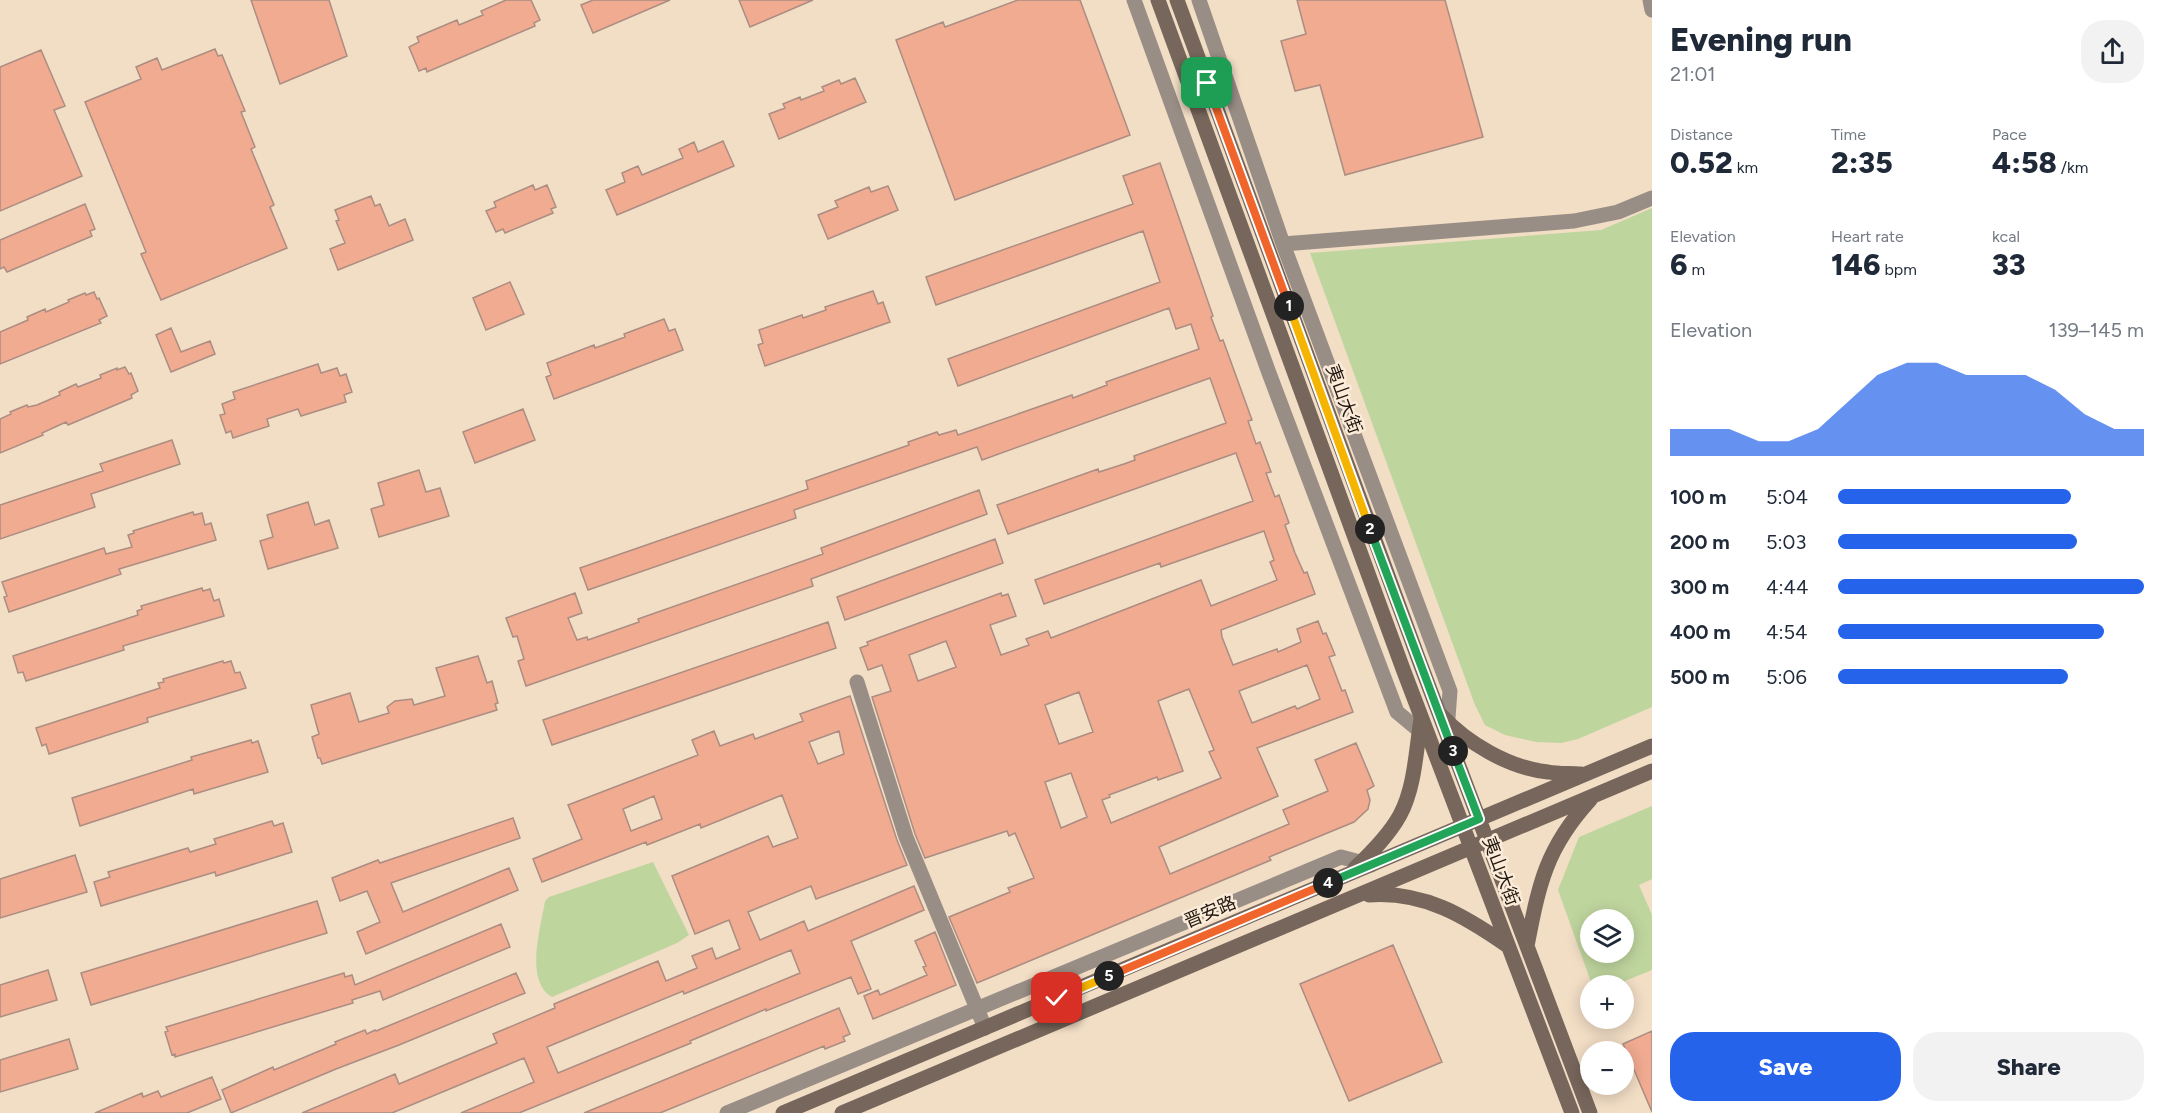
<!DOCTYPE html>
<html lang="en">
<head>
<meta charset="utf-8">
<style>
  body { margin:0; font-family:Figtree,"Noto Sans SC",sans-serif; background:#f2f2f3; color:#1f2937; height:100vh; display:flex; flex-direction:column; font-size:22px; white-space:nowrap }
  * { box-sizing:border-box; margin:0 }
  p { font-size:20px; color:#747a83 }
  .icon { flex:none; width:33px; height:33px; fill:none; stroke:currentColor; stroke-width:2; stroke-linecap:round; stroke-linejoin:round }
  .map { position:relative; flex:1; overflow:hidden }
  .panel { display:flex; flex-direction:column; background:#fff; width:510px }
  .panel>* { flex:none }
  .tools { position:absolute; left:1580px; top:909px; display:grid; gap:12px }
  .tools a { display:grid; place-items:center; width:54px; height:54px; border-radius:50%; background:#fff; box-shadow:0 3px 15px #0003; font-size:30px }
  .pin { position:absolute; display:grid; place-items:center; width:51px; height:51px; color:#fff; margin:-26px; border-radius:12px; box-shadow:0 3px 9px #0006 }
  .km { position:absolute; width:30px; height:30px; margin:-15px; border-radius:50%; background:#222; color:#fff; font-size:16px; line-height:30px; text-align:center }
  .round { display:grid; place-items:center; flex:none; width:63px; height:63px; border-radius:24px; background:#f2f2f3 }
  .overview { display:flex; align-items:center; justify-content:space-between; height:102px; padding:0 18px }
  h1 { font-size:33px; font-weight:800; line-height:45px }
  .stats { display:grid; grid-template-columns:repeat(3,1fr); gap:9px; height:102px; padding:6px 18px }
  .stats div { display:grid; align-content:center }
  .stats b { font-size:30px; font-weight:800 }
  .stats small { font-size:16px; font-weight:400 }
  .stats p { font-size:16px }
  .chart { height:168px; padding:12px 18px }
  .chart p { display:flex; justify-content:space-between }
  .chart svg { width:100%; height:108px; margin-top:6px; fill:#2563eb; opacity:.7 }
  .action { display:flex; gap:12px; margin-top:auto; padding:12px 18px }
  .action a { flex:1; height:69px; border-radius:24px; background:#2563eb; color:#fff; font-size:24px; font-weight:800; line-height:69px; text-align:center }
  .action a+a { background:#f2f2f3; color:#1f2937 }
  ul { padding:0 18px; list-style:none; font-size:20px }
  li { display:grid; grid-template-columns:96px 72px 1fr; align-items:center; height:45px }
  li i { height:15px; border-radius:8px; background:#2563eb }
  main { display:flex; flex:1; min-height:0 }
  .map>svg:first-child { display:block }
  .green { fill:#bfd59e; fill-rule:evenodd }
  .building { fill:#f0ab91; stroke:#ab8d82; stroke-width:1.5; fill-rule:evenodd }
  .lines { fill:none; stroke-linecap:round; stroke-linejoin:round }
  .minor { stroke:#998e86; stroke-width:15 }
  .secondary { stroke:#77665b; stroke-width:15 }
  .split-1-casing { stroke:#fff; stroke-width:12 }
  .split-2-casing { stroke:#fff; stroke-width:12 }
  .split-3-casing { stroke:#fff; stroke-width:12 }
  .split-4-casing { stroke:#fff; stroke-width:12 }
  .split-5-casing { stroke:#fff; stroke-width:12 }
  .split-6-casing { stroke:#fff; stroke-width:12 }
  .split-1 { stroke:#f0652b; stroke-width:8 }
  .split-2 { stroke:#f5b400; stroke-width:8 }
  .split-3 { stroke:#22a559; stroke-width:8 }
  .split-4 { stroke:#22a559; stroke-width:8 }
  .split-5 { stroke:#f0652b; stroke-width:8 }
  .split-6 { stroke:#f5b400; stroke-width:8 }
  .labels { text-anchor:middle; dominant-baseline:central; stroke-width:5; stroke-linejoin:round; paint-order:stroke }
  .street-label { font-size:18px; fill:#201810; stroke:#fcebd8 }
</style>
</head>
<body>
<main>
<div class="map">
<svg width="1652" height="1113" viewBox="0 0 1652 1113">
  <rect width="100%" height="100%" fill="#f2ddc5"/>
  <!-- green -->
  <path class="green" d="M1652 208V707L1578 739 1561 743 1536 742 1505 735 1485 725 1475 705 1310 253 1601 230Z
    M1652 806V879L1639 885 1652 915V970L1615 985H1592L1558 890 1579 837ZM1590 920H1623V952H1590Z
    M653 862 689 935 677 943 552 997C524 981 541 927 545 901L549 897Z"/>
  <!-- building -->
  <path class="building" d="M251 0H329L347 56 280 84Z
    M506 0H531L540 20 534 23 535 26 427 72 426 68 419 71 409 47 419 42 417 37 457 20 459 25 483 15 481 11Z
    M593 0H670L593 33 581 5Z
    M739 0H813L750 27Z
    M1018 0H1080L1130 135 955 200 896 40 943 22 945 27Z
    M1297 0H1445L1483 137 1345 175 1320 85 1295 91 1281 41 1306 34Z
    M215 49 218 56 222 55 245 111 241 112 255 147 251 149 274 205 270 207 287 248 161 300 141 254 146 252 85 102 141 79 136 67 157 58 162 70Z
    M41 50 65 106 54 110 82 176 0 211V67Z
    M855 78 866 102 779 139 769 114 785 108 783 104 800 97 801 100 824 91 822 87 839 80 841 84Z
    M723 141 734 166 617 215 606 190 625 182 622 173 638 166 642 175 683 158 679 149 694 142 698 152Z
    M1160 163 1213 316 1211 317 1220 341 1223 340 1252 420 1248 421 1256 444 1260 442 1271 472 1266 473 1275 497 1279 495 1289 523 1285 525 1295 553 1304 573 1307 572 1315 594 1221 630 1222 637 1233 665 1277 649 1278 652 1301 642 1297 629 1318 621 1323 634 1326 633 1335 655 1329 657 1342 691 1345 690 1353 712 1257 748 1278 796 1159 847 1170 874 1289 824 1283 810 1328 791 1315 760 1356 743 1374 786 1367 790 1370 800 1368 809 1354 822 1269 857 1271 860 977 983 949 917 1010 892 1008 888 1034 878 1015 833 1009 836 1007 831 925 858 915 834 872 697 891 691 882 665 868 670 860 648 868 645 867 642 1001 593 1002 596 1008 594 1016 616 990 625 1001 655 1029 645 1026 639 1048 631 1051 638 1201 580 1211 606 1277 580 1270 562 1274 560 1264 531 1161 567 1160 563 1044 604 1035 580 1253 501 1236 453 1008 534 997 505 1098 469 1099 472 1124 464 1135 460 1134 456 1226 423 1210 378 982 460 977 447 794 510 796 518 588 590 580 568 808 489 806 481 909 445 908 442 937 432 939 435 956 430 958 435 1072 395 1073 398 1107 385 1106 382 1199 349 1191 324 1176 329 1169 308 958 386 948 359 1160 282 1143 231 936 305 926 277 1133 204 1123 176ZM946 641 956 667 918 681 909 655ZM1307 665 1320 699 1297 709 1295 706 1252 723 1239 691ZM1189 689 1214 750 1209 752 1221 778 1111 823 1102 800 1110 797 1109 795 1157 777 1158 780 1183 771 1158 701ZM1079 692 1093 732 1059 744 1045 705ZM1071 773 1087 817 1061 828 1045 782Z
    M533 185 535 190 547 185 556 207 551 209 553 213 505 233 503 229 496 232 486 211 496 207 494 202Z
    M888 186 898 210 828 239 818 215 838 207 835 201 869 187 871 192Z
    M371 196 375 206 380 204 389 226 405 219 413 240 338 270 330 249 345 243 336 221 339 220 335 210Z
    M85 204 95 229 90 231 92 236 7 272 4 267 0 269V240Z
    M510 282 524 314 486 330 473 298Z
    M873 291 878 304 883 302 890 322 765 366 758 345 763 343 759 330 802 315 803 318 826 310 825 307Z
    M94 292 97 299 99 298 107 316 99 320 101 323 0 364V332L28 320 27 317 45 309 46 312 69 302 68 300 85 293 86 295Z
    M664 319 669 331 675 329 683 350 554 399 546 377 551 375 547 363 594 345 595 348 625 337 624 334Z
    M171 328 181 352 210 341 215 354 171 372 156 335Z
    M318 364 321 373 337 368 340 376 346 374 352 392 344 395 346 402 301 416 298 409 267 419 269 426 233 438 231 431 226 433 220 415 225 414 222 404 235 399 233 392Z
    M125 367 129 374 131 373 138 391 131 395 132 398 68 425 66 422 42 433 43 435 0 453V419L11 414 10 412 27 405 28 407 37 405 60 395 59 392 76 384 78 387 101 378 100 375 117 368V370Z
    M523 409 535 440 475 463 463 432Z
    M172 440 180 464 91 494 95 507 0 539V505L103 471 100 464Z
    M419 470 426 492 440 488 449 516 379 537 371 509 384 505 378 483Z
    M979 490 987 514 811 579 813 586 526 686 518 661 524 659 517 636 513 637 506 618 575 593 582 613 568 618 577 640 587 637 588 640 639 622 638 619 823 554 821 548Z
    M308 502 315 525 329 520 338 548 268 569 260 541 273 537 267 515Z
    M193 512 194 515 202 513 205 525 211 523 216 540 119 569 121 574 9 612 4 597 7 596 2 582 104 548 106 554 132 547 128 535 134 533 133 531Z
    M995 539 1003 563 845 620 837 597Z
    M202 588 203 591 210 589 214 601 219 599 224 616 123 646 124 650 26 681 23 672 18 673 13 656 138 615 137 611 142 609 141 606Z
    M828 622 836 648 552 745 543 720Z
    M478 656 487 683 492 681 498 703 495 704 497 710 322 764 320 758H318L312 737 319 734 311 705 350 693 359 722 389 713 387 707 395 701 412 699 414 705 445 696 436 668Z
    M223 661 224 663 231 661 235 673 240 672 246 688 147 718 148 722 49 754 46 744 42 746 36 728 160 688 158 683 164 682 163 679Z
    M850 696 897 840 907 865 816 899 811 886 748 912 760 940 804 921 808 931 914 886 924 910 851 941 871 989 858 994 851 977 766 1011V1009L690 1041 691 1043 519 1113H461L534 1082 524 1058 392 1113H302L395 1074 399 1084 497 1043 493 1034 555 1008 554 1004 658 961 666 981 697 968 692 956 712 948 716 959 740 949 729 920 695 934 672 876 768 836 773 847 798 838 782 795 701 828 700 824 647 845 646 842 542 882 533 859 582 839 568 805 698 755 692 740 714 731 720 746 753 734 755 739 803 721 800 714ZM839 731 844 754 818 764 809 742ZM654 796 662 819 631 831 623 809ZM791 950 800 973 558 1073 547 1047 683 991 684 994Z
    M251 740 252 743 258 741 268 772 194 794 193 789 80 826 72 798 192 760 191 757Z
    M513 818 520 838 391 883 403 912 509 868 518 890 366 954 357 932 380 922 367 891 340 901 332 878 378 860 380 863Z
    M272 821 274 826 283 823 292 852 216 876 215 872 101 906 94 882 110 877 108 872 188 848 190 852 216 844 214 839Z
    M75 855 87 892 0 918V879Z
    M317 901 327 933 91 1005 81 973Z
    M501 924 510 947 383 1000 380 991 352 1000 353 1003 286 1023 175 1057V1054L172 1055 165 1032 168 1031 166 1027 344 973 345 977 352 975 355 985Z
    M935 932 956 985 873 1019 864 996 878 990 880 995 927 975 923 967 926 966 915 941Z
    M1393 945 1442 1062 1349 1101 1300 984Z
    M48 970 57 1000 0 1017V985Z
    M516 973 525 993 399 1045 336 1069 231 1113 222 1090 273 1067 274 1070 336 1044 335 1042 365 1030 367 1034 375 1030 376 1031Z
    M839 1008 850 1034 843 1037 845 1041 825 1049 824 1046 660 1113H584Z
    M1652 1031V1112L1623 1044Z
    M69 1039 78 1069 0 1092V1060Z
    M212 1077 221 1099 187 1113H95L142 1093 143 1097 158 1091 161 1097Z"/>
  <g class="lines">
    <!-- minor -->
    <path class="minor" d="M1134 0 1269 373 1397 712 1427 737
      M1199 0 1283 244 1450 691 1447 731
      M1650 0 1652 10
      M1283 244 1574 221 1618 212 1652 198
      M857 682 906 837 985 1028
      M727 1113 1341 857 1371 865"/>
    <!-- secondary -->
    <path class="secondary" d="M1158 0 1403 669 1572 1113
      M1177 0 1420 663 1590 1113
      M1441 715C1467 743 1509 768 1548 772 1558 774 1570 773 1581 774
      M1355 868C1372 852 1389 835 1400 815 1415 787 1416 750 1421 719
      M1369 895C1424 891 1465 916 1508 946
      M1527 946C1539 884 1546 848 1590 800
      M783 1113 1652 746
      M842 1113 1652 771"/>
  </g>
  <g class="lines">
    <defs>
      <path id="split-1" d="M1207 83 1289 306"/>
      <path id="split-2" d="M1289 306 1370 529"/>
      <path id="split-3" d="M1370 529 1453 751"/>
      <path id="split-4" d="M1328 883 1479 819 1453 751"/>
      <path id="split-5" d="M1109 976 1328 883"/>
      <path id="split-6" d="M1057 998 1109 976"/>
    </defs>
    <!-- split-1 casing -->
    <use href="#split-1" class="split-1-casing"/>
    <!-- split-2 casing -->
    <use href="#split-2" class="split-2-casing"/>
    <!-- split-3 casing -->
    <use href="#split-3" class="split-3-casing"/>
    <!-- split-4 casing -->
    <use href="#split-4" class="split-4-casing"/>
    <!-- split-5 casing -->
    <use href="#split-5" class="split-5-casing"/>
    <!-- split-6 casing -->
    <use href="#split-6" class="split-6-casing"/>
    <!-- split-1 -->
    <use href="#split-1" class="split-1"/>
    <!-- split-2 -->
    <use href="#split-2" class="split-2"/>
    <!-- split-3 -->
    <use href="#split-3" class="split-3"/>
    <!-- split-4 -->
    <use href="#split-4" class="split-4"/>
    <!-- split-5 -->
    <use href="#split-5" class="split-5"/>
    <!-- split-6 -->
    <use href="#split-6" class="split-6"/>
  </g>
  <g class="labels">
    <!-- street labels -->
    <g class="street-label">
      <text transform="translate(1344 399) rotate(70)">夷山大街</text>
      <text transform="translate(1501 871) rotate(69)">夷山大街</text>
      <text transform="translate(1210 912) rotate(-23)">晋安路</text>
    </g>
  </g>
</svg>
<div class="tools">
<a><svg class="icon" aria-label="layers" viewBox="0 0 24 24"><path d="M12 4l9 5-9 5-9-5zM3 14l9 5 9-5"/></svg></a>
<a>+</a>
<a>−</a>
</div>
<div class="pin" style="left:1207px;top:83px;background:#1e9e55"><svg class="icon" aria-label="arrive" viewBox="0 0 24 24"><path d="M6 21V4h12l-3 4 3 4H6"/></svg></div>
<div class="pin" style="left:1057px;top:998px;background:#d93025"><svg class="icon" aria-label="check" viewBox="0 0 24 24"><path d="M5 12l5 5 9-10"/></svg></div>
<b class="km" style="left:1289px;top:306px">1</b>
<b class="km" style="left:1370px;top:529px">2</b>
<b class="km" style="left:1453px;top:751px">3</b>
<b class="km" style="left:1328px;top:883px">4</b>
<b class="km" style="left:1109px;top:976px">5</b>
</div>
<section class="panel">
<div class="overview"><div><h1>Evening run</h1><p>21:01</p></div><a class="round"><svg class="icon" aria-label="share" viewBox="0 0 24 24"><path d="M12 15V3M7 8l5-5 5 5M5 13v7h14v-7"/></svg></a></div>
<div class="stats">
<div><p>Distance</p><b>0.52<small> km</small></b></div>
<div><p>Time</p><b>2:35</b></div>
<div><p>Pace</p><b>4:58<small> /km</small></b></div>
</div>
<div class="stats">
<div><p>Elevation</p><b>6<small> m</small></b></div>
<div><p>Heart rate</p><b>146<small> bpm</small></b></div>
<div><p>kcal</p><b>33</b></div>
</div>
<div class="chart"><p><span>Elevation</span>139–145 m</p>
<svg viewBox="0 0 160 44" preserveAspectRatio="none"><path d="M0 44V33L10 33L20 33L30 38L40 38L50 33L60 22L70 11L80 6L90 6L100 11L110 11L120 11L130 17L140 27L150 33L160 33V44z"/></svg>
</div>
<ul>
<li><b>100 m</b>5:04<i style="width:76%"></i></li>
<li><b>200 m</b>5:03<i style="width:78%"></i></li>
<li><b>300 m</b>4:44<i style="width:100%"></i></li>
<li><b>400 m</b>4:54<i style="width:87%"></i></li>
<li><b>500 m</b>5:06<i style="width:75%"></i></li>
</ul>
<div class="action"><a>Save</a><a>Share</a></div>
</section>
</main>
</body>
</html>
